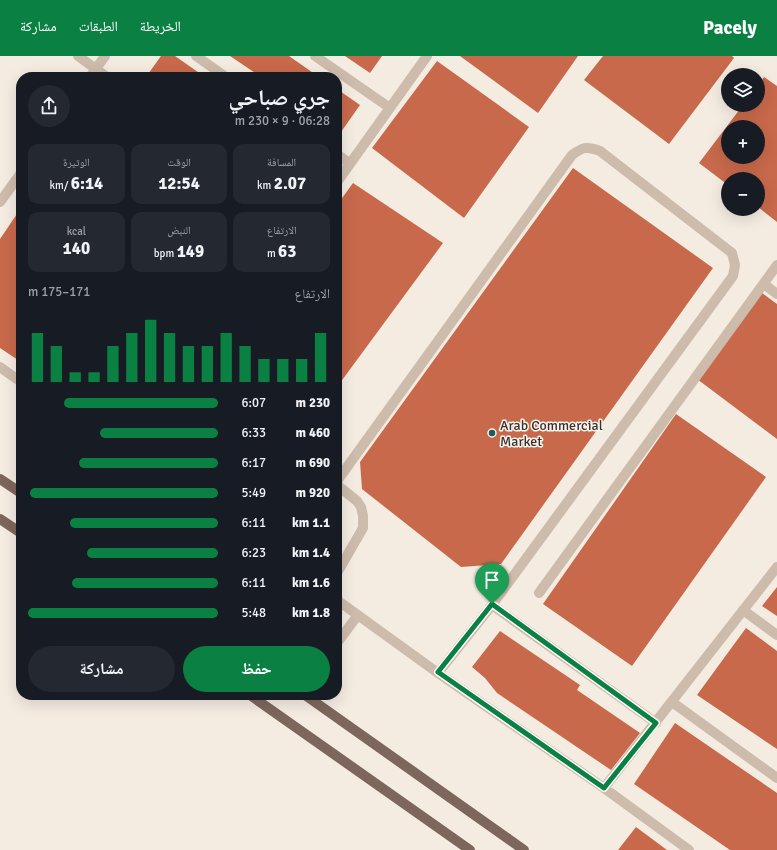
<!DOCTYPE html>
<html lang="ar">
<head>
<meta charset="utf-8">
<style>
  body { margin:0; font-family:Signika,"Noto Naskh Arabic",sans-serif; background:#242831; color:#f1f3f6; direction:rtl; height:100vh; display:flex; flex-direction:column; font-size:15px; white-space:nowrap }
  * { box-sizing:border-box; margin:0 }
  p { font-size:13px; color:#9ea1a6 }
  .icon { flex:none; width:22px; height:22px; fill:none; stroke:currentColor; stroke-width:2; stroke-linecap:round; stroke-linejoin:round }
  .map { position:relative; flex:1; overflow:hidden; direction:ltr }
  .drawer { position:absolute; left:16px; top:16px; width:326px; height:628px; display:flex; flex-direction:column; background:#171b24; border-radius:16px; box-shadow:0 4px 16px #0002; direction:rtl }
  .drawer>* { flex:none }
  .fabs { position:absolute; left:721px; top:12px; display:grid; gap:8px }
  .fabs a { display:grid; place-items:center; width:44px; height:44px; border-radius:50%; background:#171b24; box-shadow:0 4px 16px #0002; font-size:20px }
  .pin { position:absolute; display:grid; place-items:center; width:34px; height:34px; color:#fff; margin:-41px -17px; border-radius:50% 50% 50% 0; rotate:-45deg; box-shadow:0 0 4px #0007 }
  .pin .icon { rotate:45deg }
  .round { display:grid; place-items:center; flex:none; width:42px; height:42px; border-radius:21px; background:#242831 }
  .overview { display:flex; align-items:center; justify-content:space-between; height:68px; padding:0 12px }
  h1 { font-size:22px; font-weight:700; line-height:30px }
  .stats { display:grid; grid-template-columns:repeat(3,1fr); gap:6px; height:68px; padding:4px 12px }
  .stats div { display:grid; align-content:center; border-radius:10px; background:#242831; text-align:center }
  .stats b { font-size:17px; font-weight:700 }
  .stats small { font-size:11px; font-weight:400 }
  .stats p { font-size:11px }
  .chart { height:112px; padding:8px 12px }
  .chart p { display:flex; justify-content:space-between }
  .chart svg { width:100%; height:72px; margin-top:4px; stroke:#0b8043; stroke-width:6 }
  .action { display:flex; gap:8px; margin-top:auto; padding:8px 12px }
  .action a { flex:1; height:46px; border-radius:24px; background:#0b8043; color:#fff; font-size:16px; font-weight:700; line-height:46px; text-align:center }
  .action a+a { background:#242831; color:#f1f3f6 }
  ul { padding:0 12px; list-style:none; font-size:13px }
  li { display:grid; grid-template-columns:64px 48px 1fr; align-items:center; height:30px }
  li i { height:10px; border-radius:5px; background:#0b8043 }
  header { display:flex; align-items:center; gap:24px; box-sizing:border-box; height:56px; padding:0 20px; background:#0b8043; color:#fff }
  header strong { font-size:19px }
  nav { display:flex; gap:22px; margin-inline-start:auto; font-size:14px }
  .map>svg:first-child { display:block }
  .building { fill:#c8694b; fill-rule:evenodd }
  .lines { fill:none; stroke-linecap:round; stroke-linejoin:round }
  .minor { stroke:#cdbbac; stroke-width:10 }
  .major { stroke:#7d675c; stroke-width:10 }
  .route-casing { stroke:#fff; stroke-width:8 }
  .route { stroke:#0b8043; stroke-width:5 }
  .poi-dot { fill:#1f5a5e; stroke:#fbf5ee; stroke-width:1.5 }
  .labels { text-anchor:middle; dominant-baseline:central; stroke-width:3; stroke-linejoin:round; paint-order:stroke }
  .poi-label { font-size:14px; fill:#3b302b; stroke:#fbf5ee; text-anchor:start }
</style>
</head>
<body>
<header>
<strong>Pacely</strong>
<nav><a>الخريطة</a><a>الطبقات</a><a>مشاركة</a></nav>
</header>
<div class="map">
<svg width="777" height="794" viewBox="0 0 777 794">
  <rect width="100%" height="100%" fill="#f4ebe1"/>
  <!-- building -->
  <path class="building" d="M161 0H175L205 21H146Z
    M230 0H289L319 21H261Z
    M345 0H382L370 17Z
    M460 0H578L538 57Z
    M603 0H732L734 2 669 88 584 24Z
    M437 5 529 71 464 162 372 92Z
    M764 21 777 30V166L758 151V123H728V129L699 107 743 49H758V29ZM728 71H758V101H728Z
    M337 33 360 49 341 76 337 73Z
    M573 112 713 212 501 508 461 511 362 433 360 406Z
    M353 127 443 187 337 331V149Z
    M21 152V306L0 292V183Z
    M762 237 777 248V383L697 323Z
    M676 358 766 421 632 610 543 548Z
    M777 531V560L762 550Z
    M746 572 777 595V693L697 639Z
    M500 575 580 629 577 634 640 677 611 714 497 637 485 622 472 611Z
    M675 667 777 737V794H730L634 728Z
    M636 771 667 794H618Z"/>
  <g class="lines">
    <!-- minor -->
    <path class="minor" d="M78 0 107 21
      M196 0 226 21
      M315 0 390 52
      M90 21 105 0
      M337 98 350 108
      M337 126 427 0
      M0 146 21 117
      M764 228 777 238
      M0 311 21 326
      M337 425 572 99C583 91 586 90 600 95L732 197 735 209 733 220 492 549 438 617
      M337 429 357 445 361 451 363 460V472L337 517
      M539 537 777 209
      M337 544 438 617 604 732 689 794
      M492 549 656 667
      M743 554 777 579
      M337 587 358 559
      M672 646 777 722
      M604 732 777 511"/>
    <!-- major -->
    <path class="major" d="M0 423 21 437
      M0 463 21 477
      M250 639 470 794
      M305 639 524 794"/>
  </g>
  <g class="lines">
    <defs>
      <path id="route" d="M492 548 656 667 604 732 438 616Z"/>
    </defs>
    <!-- route casing -->
    <use href="#route" class="route-casing"/>
    <!-- route -->
    <use href="#route" class="route"/>
  </g>
  <!-- markers -->
  <circle class="poi-dot" cx="492" cy="377" r="4"/>
  <g class="labels">
    <!-- poi labels -->
    <g class="poi-label">
      <text x="500" y="369">Arab Commercial<tspan x="500" dy="16">Market</tspan></text>
    </g>
  </g>
</svg>
<div class="fabs">
<a><svg class="icon" aria-label="layers" viewBox="0 0 24 24"><path d="M12 4l9 5-9 5-9-5zM3 14l9 5 9-5"/></svg></a>
<a>+</a>
<a>−</a>
</div>
<div class="pin" style="left:492px;top:548px;background:#1e9e55"><svg class="icon" aria-label="arrive" viewBox="0 0 24 24"><path d="M6 21V4h12l-3 4 3 4H6"/></svg></div>
<section class="drawer">
<div class="overview"><div><h1>جري صباحي</h1><p>06:28 · 9 × 230 m</p></div><a class="round"><svg class="icon" aria-label="share" viewBox="0 0 24 24"><path d="M12 15V3M7 8l5-5 5 5M5 13v7h14v-7"/></svg></a></div>
<div class="stats">
<div><p>المسافة</p><b>2.07<small> km</small></b></div>
<div><p>الوقت</p><b>12:54</b></div>
<div><p>الوتيرة</p><b>6:14<small> /km</small></b></div>
</div>
<div class="stats">
<div><p>الارتفاع</p><b>63<small> m</small></b></div>
<div><p>النبض</p><b>149<small> bpm</small></b></div>
<div><p>kcal</p><b>140</b></div>
</div>
<div class="chart"><p><span>الارتفاع</span>171–175 m</p>
<svg viewBox="0 0 160 44" preserveAspectRatio="none"><path d="M5 44V14M15 44V22M25 44V38M35 44V38M45 44V22M55 44V14M65 44V6M75 44V14M85 44V22M95 44V22M105 44V14M115 44V22M125 44V30M135 44V30M145 44V30M155 44V14"/></svg>
</div>
<ul>
<li><b>230 m</b>6:07<i style="width:81%"></i></li>
<li><b>460 m</b>6:33<i style="width:62%"></i></li>
<li><b>690 m</b>6:17<i style="width:73%"></i></li>
<li><b>920 m</b>5:49<i style="width:99%"></i></li>
<li><b>1.1 km</b>6:11<i style="width:78%"></i></li>
<li><b>1.4 km</b>6:23<i style="width:69%"></i></li>
<li><b>1.6 km</b>6:11<i style="width:77%"></i></li>
<li><b>1.8 km</b>5:48<i style="width:100%"></i></li>
</ul>
<div class="action"><a>حفظ</a><a>مشاركة</a></div>
</section>
</div>
</body>
</html>
